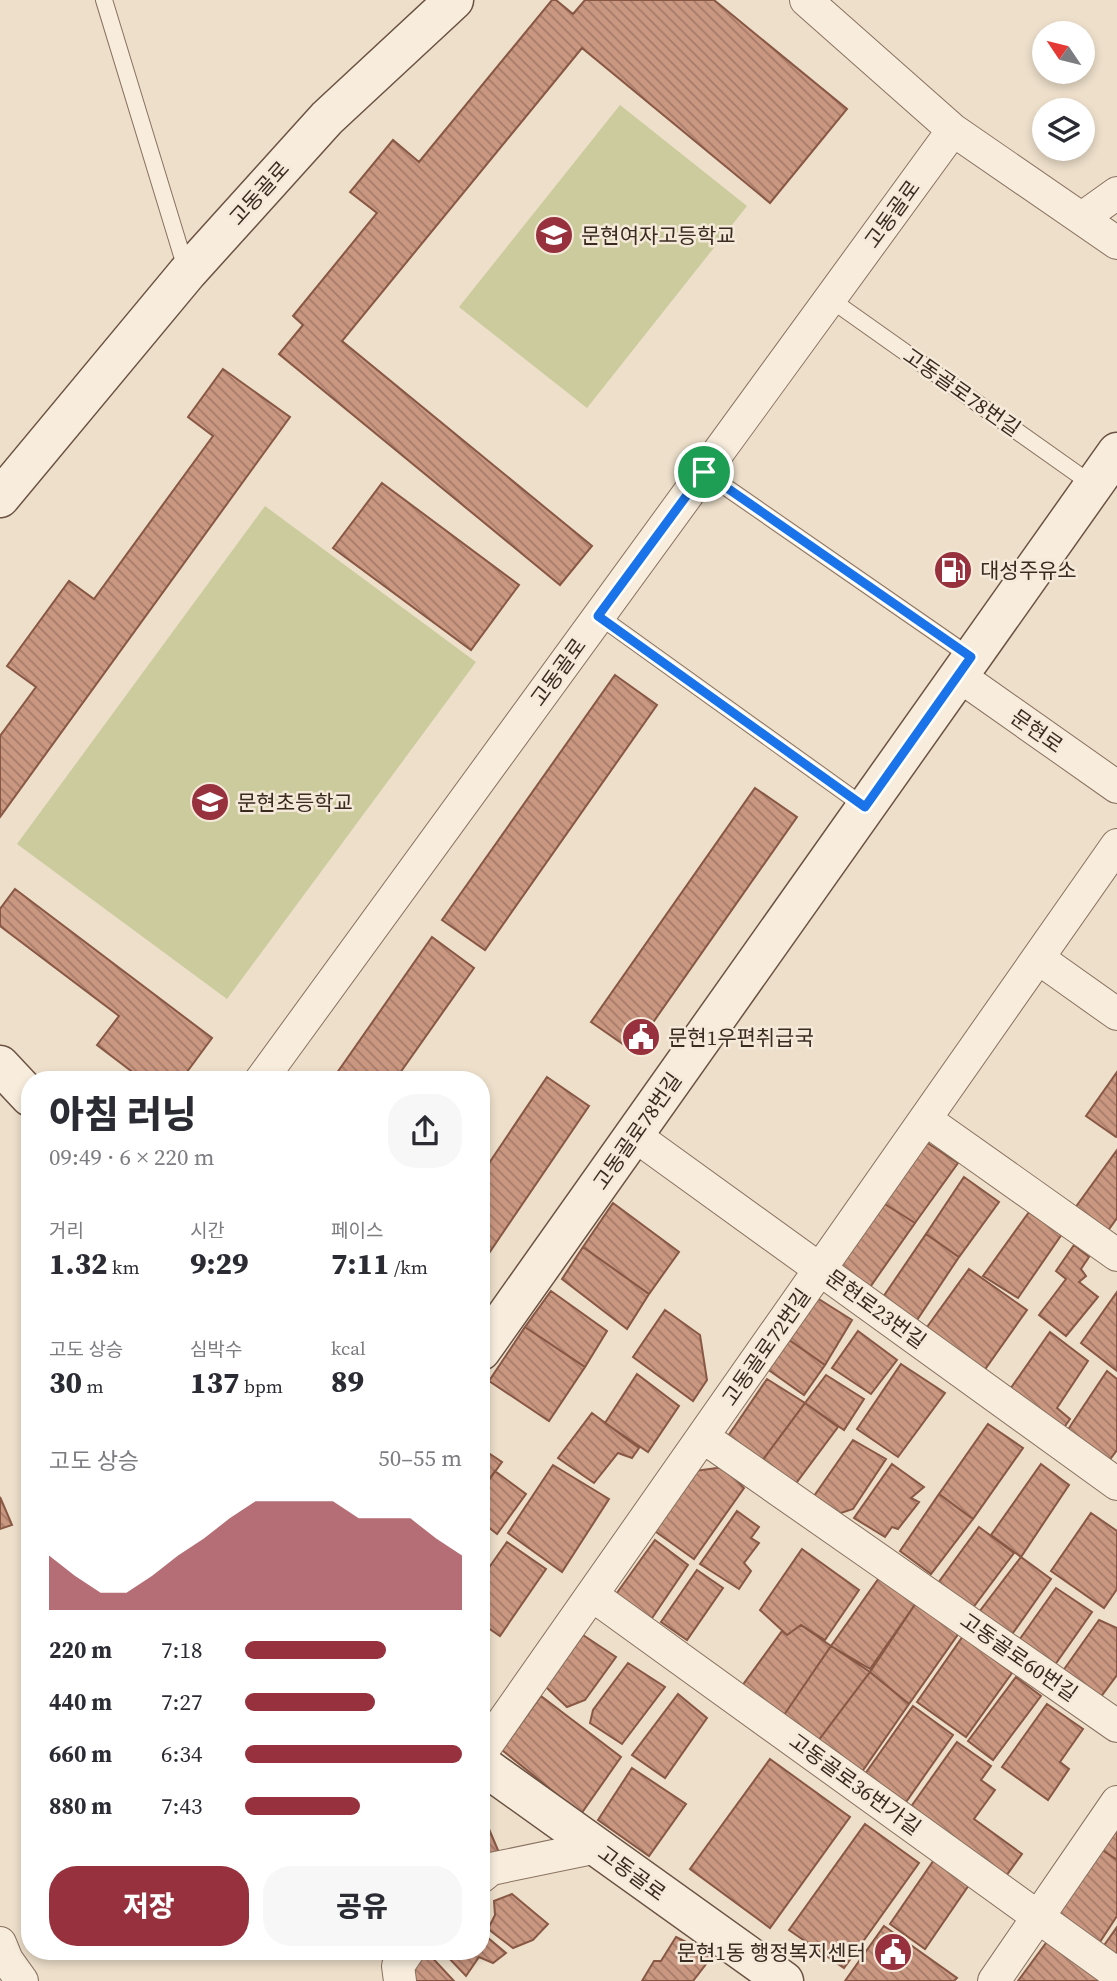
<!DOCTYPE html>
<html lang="ko">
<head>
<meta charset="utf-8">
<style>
  body { margin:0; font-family:"Source Serif 4","Noto Sans KR",serif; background:#f7f7f7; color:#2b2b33; height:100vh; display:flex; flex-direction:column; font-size:26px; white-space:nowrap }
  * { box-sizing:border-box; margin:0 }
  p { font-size:23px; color:#7c7c81 }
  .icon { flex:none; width:38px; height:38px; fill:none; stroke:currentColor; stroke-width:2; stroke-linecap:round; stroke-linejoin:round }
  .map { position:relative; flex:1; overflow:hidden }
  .drawer { position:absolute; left:21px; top:1071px; width:469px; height:889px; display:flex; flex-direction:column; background:#fff; border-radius:28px; box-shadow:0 4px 10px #0003 }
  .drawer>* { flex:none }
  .needle { width:46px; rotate:305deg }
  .controls { position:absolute; left:1032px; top:21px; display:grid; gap:14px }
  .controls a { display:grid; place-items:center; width:63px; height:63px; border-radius:50%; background:#fff; box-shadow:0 4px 10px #0003; font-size:35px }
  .pin { position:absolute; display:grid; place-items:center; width:60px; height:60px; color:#fff; margin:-30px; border:4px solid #fff; border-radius:50%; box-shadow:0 2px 7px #0007 }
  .round { display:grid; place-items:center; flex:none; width:74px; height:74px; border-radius:28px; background:#f7f7f7 }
  .summary { display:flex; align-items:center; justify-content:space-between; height:119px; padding:0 28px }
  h1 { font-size:38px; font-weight:800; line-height:52px }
  .stats { display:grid; grid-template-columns:repeat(3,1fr); gap:10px; height:119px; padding:7px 28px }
  .stats div { display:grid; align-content:center }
  .stats b { font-size:30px; font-weight:800 }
  .stats small { font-size:19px; font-weight:400 }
  .stats p { font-size:19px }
  .chart { height:196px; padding:14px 28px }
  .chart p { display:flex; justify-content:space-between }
  .chart svg { width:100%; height:126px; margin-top:7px; fill:#96313d; opacity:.7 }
  .cta { display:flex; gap:14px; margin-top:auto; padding:14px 28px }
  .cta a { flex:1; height:80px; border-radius:28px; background:#96313d; color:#fff; font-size:28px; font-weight:800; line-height:80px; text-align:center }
  .cta a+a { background:#f7f7f7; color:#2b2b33 }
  ul { padding:0 28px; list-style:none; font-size:23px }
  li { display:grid; grid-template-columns:112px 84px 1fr; align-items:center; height:52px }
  li i { height:18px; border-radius:9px; background:#96313d }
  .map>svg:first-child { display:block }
  .pitch { fill:#cbcb9d }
  .building { fill:url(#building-back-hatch); stroke:#885845; stroke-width:2 }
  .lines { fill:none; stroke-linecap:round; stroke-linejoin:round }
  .lane-casing { stroke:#89715f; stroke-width:18 }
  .street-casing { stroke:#89715f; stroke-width:34 }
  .secondary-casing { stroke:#6b5242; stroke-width:41 }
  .lane { stroke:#f8eddd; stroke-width:16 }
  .street { stroke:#f8eddd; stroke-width:32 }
  .secondary { stroke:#f8eddd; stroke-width:38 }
  .route-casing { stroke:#fff; stroke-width:14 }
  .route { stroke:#1a73e8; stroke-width:9 }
  .labels { text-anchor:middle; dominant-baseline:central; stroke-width:5; stroke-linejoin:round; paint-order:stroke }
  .street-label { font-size:21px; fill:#3a2b21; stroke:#f5ead9 }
  .poi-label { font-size:21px; fill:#3a2b21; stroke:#f5ead9; text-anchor:start }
</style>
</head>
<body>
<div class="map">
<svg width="1117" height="1981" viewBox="0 0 1117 1981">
  <defs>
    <pattern id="building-back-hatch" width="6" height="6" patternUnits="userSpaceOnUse" patternTransform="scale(1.75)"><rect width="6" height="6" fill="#ca9781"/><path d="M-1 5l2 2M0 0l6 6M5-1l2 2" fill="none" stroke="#a57b69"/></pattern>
  </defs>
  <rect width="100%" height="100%" fill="#eddfca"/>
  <!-- pitch -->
  <path class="pitch" d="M620 105 747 206 587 408 459 307Z
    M265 506 476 662 227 999 17 844Z"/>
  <!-- building -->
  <path class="building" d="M552 0H556L573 14 585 0H714L847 109 770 203 582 48 342 341 592 546 560 585 279 354 303 325 293 316 377 213 350 192 393 140 419 162Z
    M223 369 290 417 0 817V736L36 687 7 666 69 581 94 599 213 436 188 417Z
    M382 483 519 585 471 650 333 548Z
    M615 675 657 705 485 950 442 920Z
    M755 788 797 817 633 1051 591 1022Z
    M15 889 212 1038 181 1080H143L97 1045 119 1016 0 926V909Z
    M432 937 474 968 395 1080H332Z
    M1117 1072V1136L1116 1137 1086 1116Z
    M547 1077 589 1106 481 1265V1175Z
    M923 1140 958 1163 915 1223 880 1201Z
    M1117 1150V1218L1107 1232 1075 1208Z
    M964 1177 999 1202 959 1257 926 1234Z
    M880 1201 915 1223 868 1290 836 1267Z
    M613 1203 679 1252 649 1294 583 1247Z
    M1029 1212 1062 1234 1018 1298 983 1276Z
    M926 1234 959 1257 915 1323 881 1300Z
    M1074 1245 1089 1257 1081 1269 1086 1276 1079 1282 1098 1297 1066 1336 1039 1315 1066 1279 1056 1271Z
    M583 1247 649 1294 627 1329 562 1279Z
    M969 1269 1027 1310 981 1375 922 1334Z
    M551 1291 607 1331 585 1367 525 1327Z
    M1117 1292V1371L1081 1343Z
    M814 1296 852 1320 825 1365 785 1337Z
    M665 1310 700 1335 707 1380 693 1401 633 1357Z
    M525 1327 585 1367 549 1421 489 1381Z
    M858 1331 897 1360 871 1394 832 1368Z
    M1050 1332 1088 1361 1057 1408 1070 1419 1061 1432 1006 1395Z
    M785 1337 825 1365 804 1395 763 1366Z
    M901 1364 945 1393 898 1457 857 1429Z
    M1107 1371 1117 1379V1450L1105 1466 1065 1434Z
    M637 1374 679 1406 648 1452 605 1423Z
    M826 1375 864 1399 844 1430 805 1403Z
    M767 1379 805 1403 759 1465 724 1442Z
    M805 1403 838 1427 791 1490 759 1465Z
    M592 1413 639 1448 632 1458 618 1453 594 1483 558 1458Z
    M988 1424 1023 1448 973 1519 939 1494Z
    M853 1440 886 1459 853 1509 838 1514 812 1499Z
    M481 1448 502 1462 481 1491Z
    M892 1464 924 1487 911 1498 919 1502 898 1529 892 1527 885 1537 854 1518Z
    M1041 1464 1069 1485 1021 1557 991 1535Z
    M553 1465 609 1499 562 1572 508 1533Z
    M724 1467 744 1488 694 1559 652 1529 695 1471Z
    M495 1471 526 1494 497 1534 481 1521V1491Z
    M939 1494 973 1519 931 1574 900 1551Z
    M0 1497 12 1525 0 1529Z
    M737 1511 759 1527 751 1538 759 1543 744 1563 751 1571 739 1589 700 1564Z
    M1091 1513 1117 1531V1589L1104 1608 1051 1571Z
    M979 1527 1014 1553 972 1609 938 1583Z
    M655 1540 688 1565 648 1624 614 1597Z
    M507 1542 546 1569 500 1636 481 1623V1579Z
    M802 1549 859 1590 825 1640 801 1625 787 1635 760 1610Z
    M1021 1557 1051 1579 1008 1640 976 1616Z
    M697 1570 723 1588 687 1640 661 1622Z
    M879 1578 916 1603 870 1669 831 1646Z
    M1056 1588 1092 1612 1052 1669 1017 1643Z
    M916 1603 959 1633 909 1704 870 1672Z
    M1099 1620 1117 1628V1675L1097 1702 1060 1675Z
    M801 1625 831 1646 782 1718 739 1690 782 1631 787 1635Z
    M583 1635 616 1657 585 1700 567 1707 546 1687Z
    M963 1636 1012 1673 966 1737 917 1702Z
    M831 1646 870 1672 815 1745 782 1718Z
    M628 1663 665 1687 622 1744 590 1723 593 1710Z
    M870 1672 909 1704 859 1776 815 1745Z
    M1016 1677 1041 1696 993 1760 968 1741Z
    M678 1694 707 1718 665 1778 632 1755Z
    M541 1696 621 1757 581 1814 502 1750Z
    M1047 1704 1083 1729 1060 1762 1069 1769 1048 1800 1002 1767Z
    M913 1706 953 1735 906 1802 865 1774Z
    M957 1742 991 1766 981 1780 995 1790 974 1819 1022 1854 1006 1876 910 1808Z
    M770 1759 850 1817 770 1928 690 1869Z
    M632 1768 686 1804 649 1856 598 1820Z
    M1117 1819V1860L1098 1847Z
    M486 1822 500 1855 481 1861V1824Z
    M865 1824 919 1863 844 1968 789 1930Z
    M1098 1847 1117 1860V1916L1096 1948 1050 1917Z
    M936 1857 971 1882 925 1949 890 1924Z
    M512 1894 548 1924 533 1940 513 1948 488 1929 495 1915 494 1901Z
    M884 1926 957 1978 954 1981H845Z
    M1117 1927V1964L1100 1951Z
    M481 1932 506 1953 493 1963 479 1957 466 1976 445 1954 448 1951H481Z
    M676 1937 713 1955 693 1981H642L654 1961H661Z
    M1049 1939 1106 1981H1018Z
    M418 1951H426L454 1981H404Z"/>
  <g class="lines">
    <defs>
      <path id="lane" d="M104 0 187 272
        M830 299 1093 485
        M704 472 971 657
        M599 616 865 807"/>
      <path id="street" d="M806 0 953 130 1117 243
        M1082 218 1117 193
        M958 675 1117 787
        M1038 958 1117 1014
        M261 1080 953 130
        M925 1119 1117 1255
        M634 1135 1117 1484
        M703 1437 1117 1726
        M592 1595 1117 1974
        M481 1753 1117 845
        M481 1877 491 1869 597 1847
        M0 1943 7 1960 22 1981
        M400 1981 398 1966 408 1951
        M994 1981 1117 1802"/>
      <path id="secondary" d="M0 498 187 273 327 118 454 0
        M0 1065 30 1097
        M481 1351 1117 452
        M481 1764 784 1981"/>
    </defs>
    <!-- lane casing -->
    <use href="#lane" class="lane-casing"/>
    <!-- street casing -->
    <use href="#street" class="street-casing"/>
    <!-- secondary casing -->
    <use href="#secondary" class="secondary-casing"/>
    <!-- lane -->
    <use href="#lane" class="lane"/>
    <!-- street -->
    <use href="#street" class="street"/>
    <!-- secondary -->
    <use href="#secondary" class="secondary"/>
  </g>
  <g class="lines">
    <defs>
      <path id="route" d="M704 472 971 657 865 807 598 616Z"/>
    </defs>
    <!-- route casing -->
    <use href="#route" class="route-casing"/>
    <!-- route -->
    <use href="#route" class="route"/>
  </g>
  <!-- icons -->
  <defs>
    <symbol id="school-disc" viewBox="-11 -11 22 22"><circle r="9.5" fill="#96313d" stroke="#f5ead9"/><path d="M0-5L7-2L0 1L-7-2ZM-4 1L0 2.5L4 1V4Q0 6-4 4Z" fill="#fff"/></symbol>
    <symbol id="fuel-disc" viewBox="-11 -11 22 22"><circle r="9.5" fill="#96313d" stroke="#f5ead9"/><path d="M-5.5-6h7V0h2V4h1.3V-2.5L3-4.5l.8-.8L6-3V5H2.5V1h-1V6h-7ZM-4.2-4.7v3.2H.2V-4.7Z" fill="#fff"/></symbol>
    <symbol id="civic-disc" viewBox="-11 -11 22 22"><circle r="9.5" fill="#96313d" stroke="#f5ead9"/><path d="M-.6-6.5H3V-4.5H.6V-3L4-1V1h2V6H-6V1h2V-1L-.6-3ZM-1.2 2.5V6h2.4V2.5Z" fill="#fff"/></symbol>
  </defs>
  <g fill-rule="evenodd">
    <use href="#school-disc" x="532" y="213" width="44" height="44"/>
    <use href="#fuel-disc" x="931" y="548" width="44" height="44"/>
    <use href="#school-disc" x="188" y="780" width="44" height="44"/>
    <use href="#civic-disc" x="619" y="1015" width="44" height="44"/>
    <use href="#civic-disc" x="871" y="1930" width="44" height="44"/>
  </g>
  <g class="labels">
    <!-- street labels -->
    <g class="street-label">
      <text transform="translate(259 193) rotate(-48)">고동골로</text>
      <text transform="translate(892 214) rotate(-54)">고동골로</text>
      <text transform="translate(962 392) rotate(35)">고동골로78번길</text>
      <text transform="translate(558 672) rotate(-54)">고동골로</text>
      <text transform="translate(1037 731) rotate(35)">문현로</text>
      <text transform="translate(637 1131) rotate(-55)">고동골로78번길</text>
      <text transform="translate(876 1309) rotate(36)">문현로23번길</text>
      <text transform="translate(766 1347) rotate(-55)">고동골로72번길</text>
      <text transform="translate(1019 1657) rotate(35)">고동골로60번길</text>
      <text transform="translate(855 1784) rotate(36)">고동골로36번가길</text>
      <text transform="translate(632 1873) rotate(36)">고동골로</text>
    </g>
    <!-- poi labels -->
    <g class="poi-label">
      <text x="581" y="235">문현여자고등학교</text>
      <text x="980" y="570">대성주유소</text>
      <text x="237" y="802">문현초등학교</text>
      <text x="668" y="1037">문현1우편취급국</text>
      <text x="866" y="1952" text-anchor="end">문현1동 행정복지센터</text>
    </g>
  </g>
</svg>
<div class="controls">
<a><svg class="needle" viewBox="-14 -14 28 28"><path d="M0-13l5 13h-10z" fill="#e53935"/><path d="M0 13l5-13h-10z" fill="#7c7c81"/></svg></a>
<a><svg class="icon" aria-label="layers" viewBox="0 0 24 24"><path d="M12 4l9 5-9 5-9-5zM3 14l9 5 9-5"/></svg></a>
</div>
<div class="pin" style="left:704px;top:472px;background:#1e9e55"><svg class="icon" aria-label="arrive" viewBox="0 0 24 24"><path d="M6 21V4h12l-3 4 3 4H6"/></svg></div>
<section class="drawer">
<div class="summary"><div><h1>아침 러닝</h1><p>09:49 · 6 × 220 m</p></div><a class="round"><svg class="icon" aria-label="share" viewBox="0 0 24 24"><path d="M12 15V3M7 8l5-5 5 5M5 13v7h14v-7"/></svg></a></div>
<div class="stats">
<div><p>거리</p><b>1.32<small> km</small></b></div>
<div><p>시간</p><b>9:29</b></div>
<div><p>페이스</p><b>7:11<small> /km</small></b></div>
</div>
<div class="stats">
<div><p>고도 상승</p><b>30<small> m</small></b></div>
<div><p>심박수</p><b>137<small> bpm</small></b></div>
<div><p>kcal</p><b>89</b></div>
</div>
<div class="chart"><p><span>고도 상승</span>50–55 m</p>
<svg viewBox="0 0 160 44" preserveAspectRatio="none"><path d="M0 44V25L10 32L20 38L30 38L40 32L50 25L60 19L70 12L80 6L90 6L100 6L110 6L120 12L130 12L140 12L150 19L160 25V44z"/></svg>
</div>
<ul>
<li><b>220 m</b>7:18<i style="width:65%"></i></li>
<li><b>440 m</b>7:27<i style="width:60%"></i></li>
<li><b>660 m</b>6:34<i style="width:100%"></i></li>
<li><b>880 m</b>7:43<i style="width:53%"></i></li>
</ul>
<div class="cta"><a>저장</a><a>공유</a></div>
</section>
</div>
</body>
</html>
